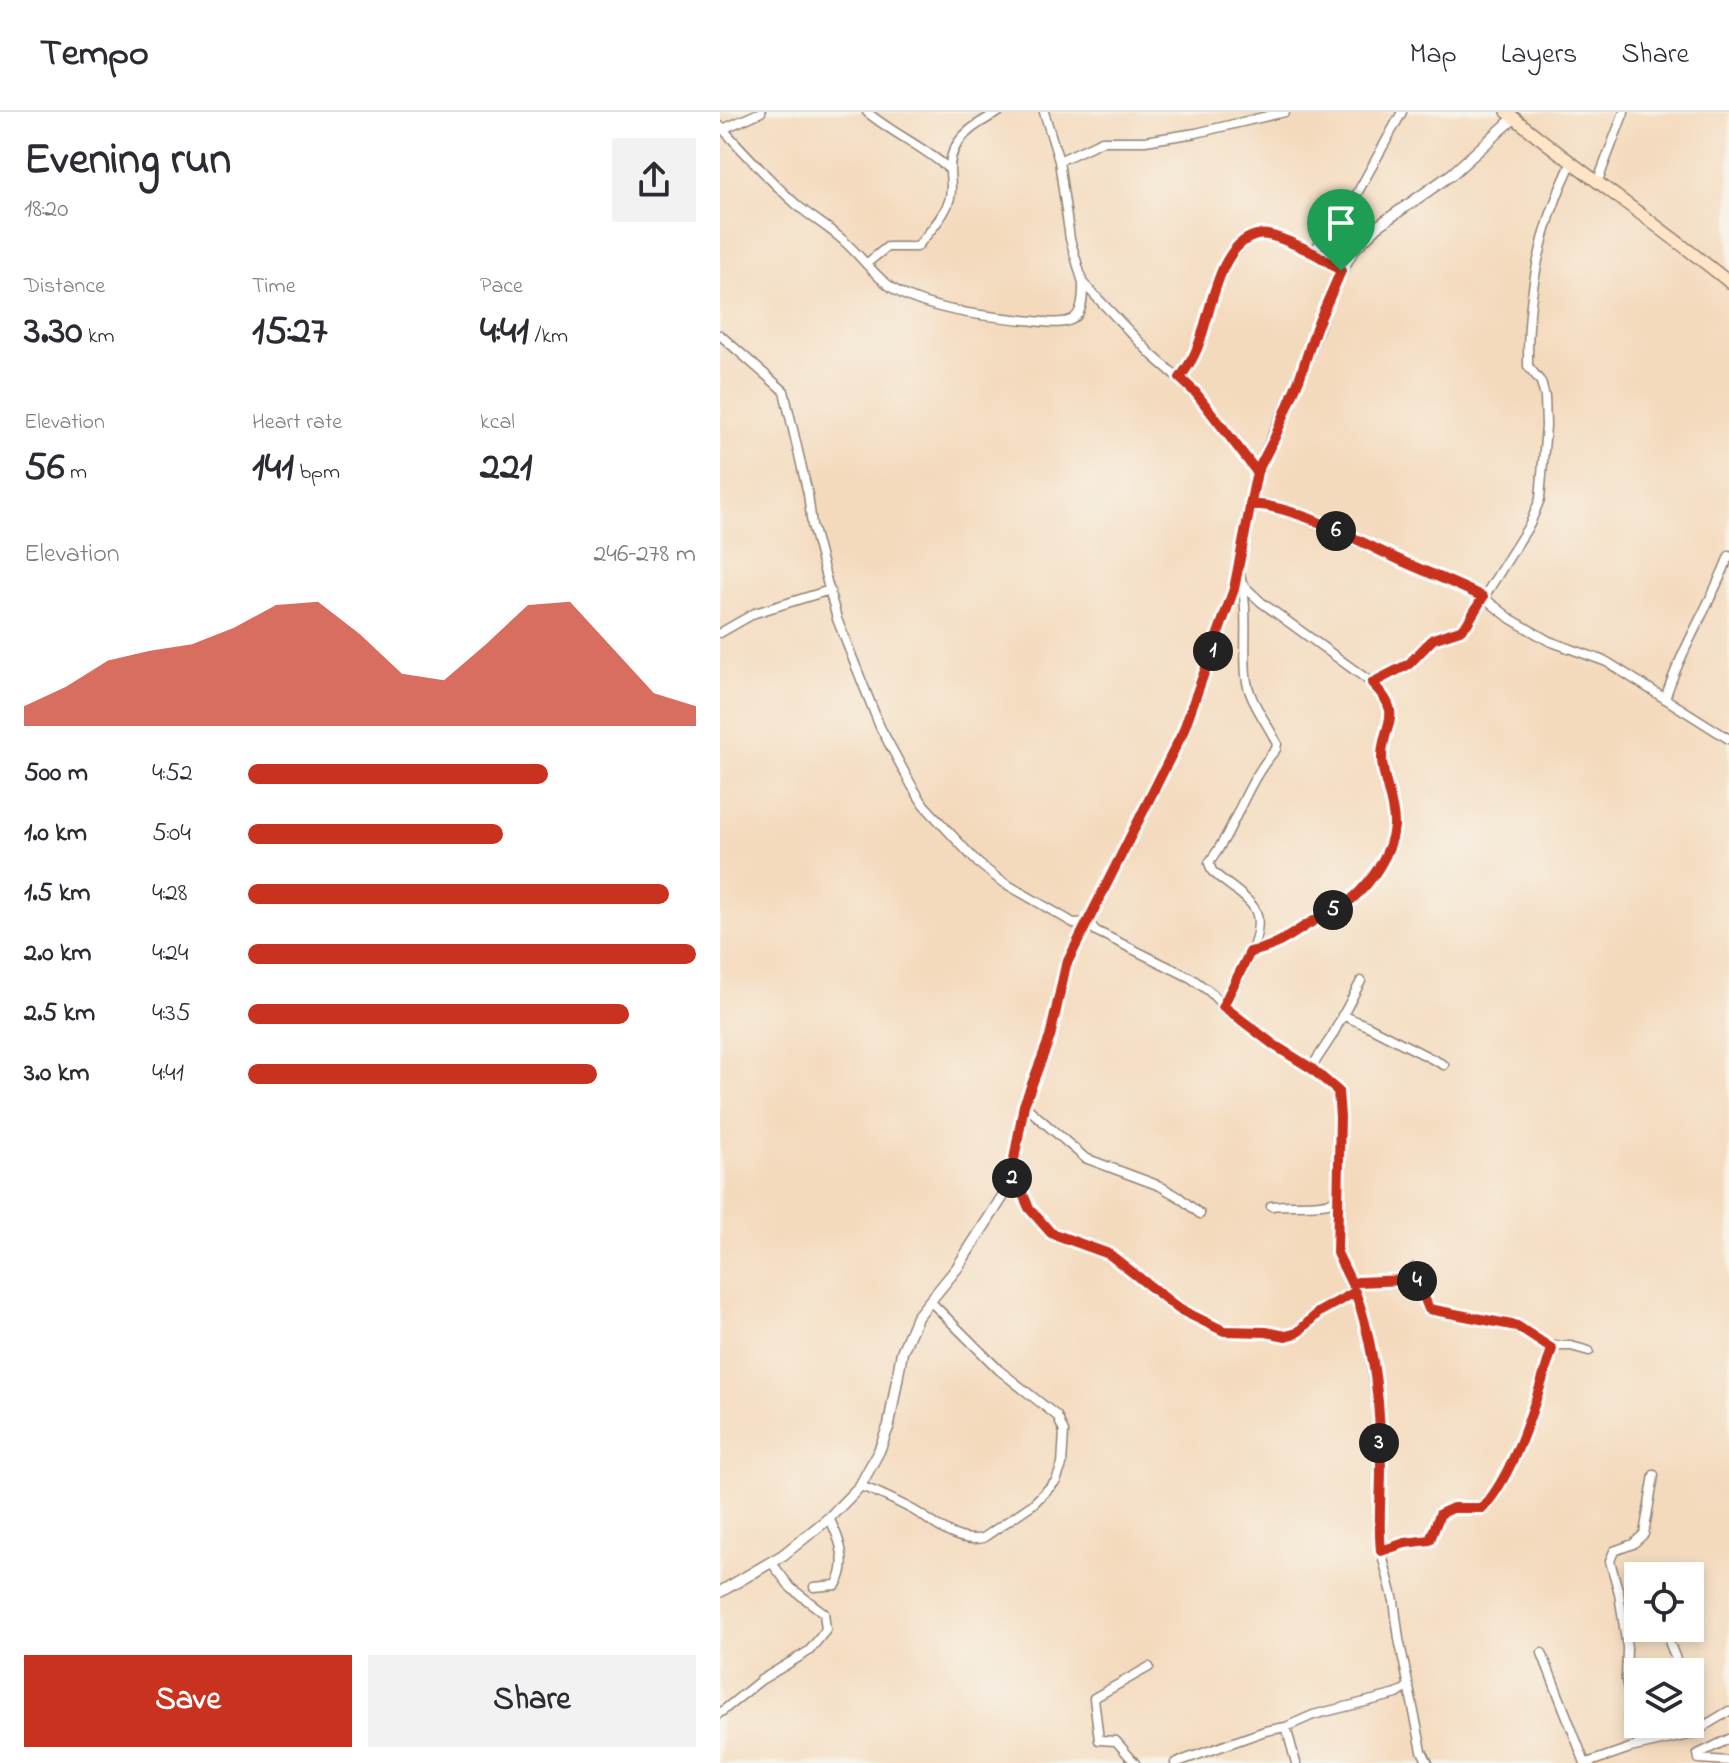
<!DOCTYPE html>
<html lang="en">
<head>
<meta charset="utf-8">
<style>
  body { margin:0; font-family:"Indie Flower",sans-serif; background:#f2f2f3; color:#2b2b33; height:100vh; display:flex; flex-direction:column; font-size:30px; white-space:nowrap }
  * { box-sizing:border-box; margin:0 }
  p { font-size:26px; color:#7c7c81 }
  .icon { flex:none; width:44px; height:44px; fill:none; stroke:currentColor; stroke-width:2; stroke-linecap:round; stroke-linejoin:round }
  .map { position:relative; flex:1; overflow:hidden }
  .details { display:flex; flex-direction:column; background:#fff; width:720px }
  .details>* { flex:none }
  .fabs { position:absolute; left:904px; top:1450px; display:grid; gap:16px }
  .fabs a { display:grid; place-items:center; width:80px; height:80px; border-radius:0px; background:#fff; box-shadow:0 4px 12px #0003; font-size:40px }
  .pin { position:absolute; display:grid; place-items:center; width:68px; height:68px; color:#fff; margin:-82px -34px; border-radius:50% 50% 50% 0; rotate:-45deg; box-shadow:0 0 8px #0007 }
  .pin .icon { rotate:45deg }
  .km { position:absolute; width:40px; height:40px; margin:-20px; border-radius:50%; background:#222; color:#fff; font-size:22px; line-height:40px; text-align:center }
  .round { display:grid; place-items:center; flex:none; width:84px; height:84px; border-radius:0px; background:#f2f2f3 }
  .overview { display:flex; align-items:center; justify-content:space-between; height:136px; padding:0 24px }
  h1 { font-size:44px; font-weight:700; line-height:60px }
  .stats { display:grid; grid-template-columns:repeat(3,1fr); gap:12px; height:136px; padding:8px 24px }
  .stats div { display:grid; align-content:center }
  .stats b { font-size:40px; font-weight:700 }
  .stats small { font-size:22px; font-weight:400 }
  .stats p { font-size:22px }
  .chart { height:224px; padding:16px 24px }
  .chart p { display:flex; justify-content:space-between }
  .chart svg { width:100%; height:144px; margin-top:8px; fill:#c8321e; opacity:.7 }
  .primary-button { display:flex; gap:16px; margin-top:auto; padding:16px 24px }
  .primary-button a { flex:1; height:92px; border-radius:0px; background:#c8321e; color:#fff; font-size:32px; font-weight:700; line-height:92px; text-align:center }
  .primary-button a+a { background:#f2f2f3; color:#2b2b33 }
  ul { padding:0 24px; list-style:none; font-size:26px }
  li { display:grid; grid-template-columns:128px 96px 1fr; align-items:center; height:60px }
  li i { height:20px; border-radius:10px; background:#c8321e }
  header { display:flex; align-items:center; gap:48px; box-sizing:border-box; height:112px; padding:0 40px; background:#fff; border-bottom:2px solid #e1e1e2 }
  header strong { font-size:38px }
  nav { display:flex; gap:44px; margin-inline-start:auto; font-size:28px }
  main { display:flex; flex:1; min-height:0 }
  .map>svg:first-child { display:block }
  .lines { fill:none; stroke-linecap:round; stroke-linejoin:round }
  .minor-casing { stroke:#908274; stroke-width:11 }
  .tertiary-casing { stroke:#908274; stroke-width:13 }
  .secondary-casing { stroke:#908274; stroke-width:14 }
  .minor { stroke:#fff; stroke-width:8 }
  .tertiary { stroke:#fff; stroke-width:10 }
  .secondary { stroke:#ffe4c6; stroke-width:11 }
  .route-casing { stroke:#fff; stroke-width:16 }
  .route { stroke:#c8321e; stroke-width:10 }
</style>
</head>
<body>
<header>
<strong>Tempo</strong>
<nav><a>Map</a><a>Layers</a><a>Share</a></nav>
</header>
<main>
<section class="details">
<div class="overview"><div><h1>Evening run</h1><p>18:20</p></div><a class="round"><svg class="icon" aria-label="share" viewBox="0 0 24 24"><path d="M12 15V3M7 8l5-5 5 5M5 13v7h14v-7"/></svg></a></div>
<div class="stats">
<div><p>Distance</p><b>3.30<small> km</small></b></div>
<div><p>Time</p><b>15:27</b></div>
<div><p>Pace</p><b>4:41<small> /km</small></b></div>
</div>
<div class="stats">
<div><p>Elevation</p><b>56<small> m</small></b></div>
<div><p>Heart rate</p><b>141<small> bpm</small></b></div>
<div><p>kcal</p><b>221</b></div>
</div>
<div class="chart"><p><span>Elevation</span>246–278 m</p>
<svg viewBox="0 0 160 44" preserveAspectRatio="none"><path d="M0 44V38L10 32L20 24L30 21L40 19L50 14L60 7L70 6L80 16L90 28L100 30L110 19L120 7L130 6L140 20L150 34L160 38V44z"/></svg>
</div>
<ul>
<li><b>500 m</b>4:52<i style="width:67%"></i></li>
<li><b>1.0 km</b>5:04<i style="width:57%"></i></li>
<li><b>1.5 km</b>4:28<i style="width:94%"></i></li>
<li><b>2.0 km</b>4:24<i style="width:100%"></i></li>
<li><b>2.5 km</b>4:35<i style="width:85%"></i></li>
<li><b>3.0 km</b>4:41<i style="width:78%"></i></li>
</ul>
<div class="primary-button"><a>Save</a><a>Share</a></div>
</section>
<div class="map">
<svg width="1009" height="1651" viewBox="0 0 1009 1651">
  <rect width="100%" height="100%" fill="#f7f3e8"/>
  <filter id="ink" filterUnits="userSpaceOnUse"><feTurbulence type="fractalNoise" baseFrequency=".0125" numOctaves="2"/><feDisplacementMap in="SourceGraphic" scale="16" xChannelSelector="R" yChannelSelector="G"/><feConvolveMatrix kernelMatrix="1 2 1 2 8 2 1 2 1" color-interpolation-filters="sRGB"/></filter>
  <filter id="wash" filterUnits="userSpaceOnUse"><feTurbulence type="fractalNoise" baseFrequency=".006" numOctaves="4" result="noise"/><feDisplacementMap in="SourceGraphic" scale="32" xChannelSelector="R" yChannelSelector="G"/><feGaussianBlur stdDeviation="1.8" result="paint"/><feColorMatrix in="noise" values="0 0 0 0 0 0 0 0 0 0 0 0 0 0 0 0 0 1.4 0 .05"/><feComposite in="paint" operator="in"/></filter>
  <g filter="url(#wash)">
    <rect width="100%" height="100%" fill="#f4dabd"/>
  </g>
  <g filter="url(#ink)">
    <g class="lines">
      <defs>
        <path id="minor" d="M147 0C173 22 205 35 230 58
          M324 0 339 49 350 127 363 171 433 244 476 281 537 360
          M0 14C25 41 49 68 77 93 92 106 110 116 125 130 146 149 161 174 189 185 227 201 274 205 314 209 353 214 364 210 363 171
          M3 17 41 0
          M339 49 382 29H425L476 21 565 0
          M877 71 904 0
          M592 140 612 119 628 107 634 87 682 0
          M146 152 167 135H197C207 122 224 105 229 89 233 78 230 69 230 58 229 28 255 12 279 0
          M0 223 64 279 88 382 92 413 117 507 160 615 192 674 204 693 258 751 281 769 357 813
          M460 266 476 239 505 152 525 129 535 123 559 126 586 136 621 159
          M530 393 549 392 563 397 763 485 791 507 829 529 887 550 1009 627
          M523 473 541 490 652 571C687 606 661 609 662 648 663 670 675 692 674 714 672 740 652 770 632 787 618 798 600 805 585 815 566 826 552 836 530 840
          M0 521 35 501 110 478
          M652 571 689 552 713 527 740 518 747 512 810 412 820 387 826 314 825 285 821 270 808 254C807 183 820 116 851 52
          M945 587C961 537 990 493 1009 444
          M356 811 368 810 376 819 471 866 489 879 508 899 554 933 591 956 618 979 620 1005 617 1141 645 1206 658 1305 661 1363 659 1393 661 1439 674 1489 679 1527 702 1639 708 1651
          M503 894C516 873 549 819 534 796 525 782 504 771 492 759L489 751C517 714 524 673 556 637L557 632C547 609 528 589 526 563 523 525 530 493 518 456
          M622 903 648 914 724 953
          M591 956 612 924 641 869
          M304 993 365 1046 440 1074 459 1085 480 1102
          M291 1064 302 1080 309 1096 331 1121 389 1142 459 1197 504 1219 546 1220 566 1224 577 1221 599 1200 635 1180
          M551 1094C574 1091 597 1096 618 1088
          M632 1172 685 1168 694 1156
          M829 1234H851L869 1239
          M140 1374C159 1380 176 1389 193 1398 214 1410 236 1432 263 1426L313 1392 336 1369 342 1353 344 1320 337 1304 279 1258 210 1189
          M661 1439 685 1431 710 1428 720 1402 733 1396H763C797 1357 816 1287 832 1237L797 1214 737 1204 709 1197 698 1170 690 1161
          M94 1475 116 1473C130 1453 119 1425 109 1406
          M950 1532 961 1560
          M822 1541 865 1651
          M970 1581 984 1615
          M0 1601 41 1568 89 1539 106 1518 104 1501 71 1476 51 1450
          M566 1615 576 1651
          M919 1634 906 1568 907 1536 899 1481 890 1449 894 1439 913 1432 924 1422 934 1363
          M979 1647 978 1642 1009 1627
          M979 1647 1009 1649
          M415 1651 396 1629 379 1628 374 1586 429 1555
          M455 1651 545 1619 566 1615 593 1603 677 1582 689 1574
          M867 1651 910 1636 969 1623 1009 1599"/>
        <path id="tertiary" d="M0 1480 63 1443 109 1406 140 1374 159 1339 169 1313 182 1240 197 1205 237 1156 283 1084 291 1064 304 993 330 925 346 853 463 620 514 477 537 360 580 265 613 175 633 138 658 114 732 62 794 6"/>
        <path id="secondary" d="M787 0C859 59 936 111 1009 170"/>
      </defs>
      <!-- minor casing -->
      <use href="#minor" class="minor-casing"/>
      <!-- tertiary casing -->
      <use href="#tertiary" class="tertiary-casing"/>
      <!-- secondary casing -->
      <use href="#secondary" class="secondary-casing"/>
      <!-- minor -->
      <use href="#minor" class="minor"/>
      <!-- tertiary -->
      <use href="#tertiary" class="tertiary"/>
      <!-- secondary -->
      <use href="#secondary" class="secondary"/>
    </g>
  </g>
  <g class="lines" filter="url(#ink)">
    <defs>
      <path id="route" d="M621 159C605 146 587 137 567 129 559 126 547 121 537 123 496 132 491 207 476 239 472 249 466 257 460 266L476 281 537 360 514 477 463 620 346 853 330 925 304 993 291 1064 302 1080 309 1096 331 1121 389 1142 459 1197 504 1219 546 1220 566 1224 577 1221 599 1200 635 1180C655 1232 661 1302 661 1358 661 1385 658 1411 661 1439L685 1431 710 1428 720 1402 733 1396H763C797 1357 816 1287 832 1237L797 1214 709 1197 698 1170 690 1161 685 1168 638 1170 632 1172 617 1141 620 1005 618 979 591 956 554 933 503 894 530 840C552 836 567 826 585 814 600 805 618 798 632 787 652 770 672 740 674 714 675 692 663 670 662 648 661 610 687 606 652 571L689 552 713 527 740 518 747 512 763 485C737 472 711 462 684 450 645 433 571 390 530 393L537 360 555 325 580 265 596 216 621 159"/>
    </defs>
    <!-- route casing -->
    <use href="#route" class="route-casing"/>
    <!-- route -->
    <use href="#route" class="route"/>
  </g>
</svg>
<div class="fabs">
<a><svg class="icon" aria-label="locate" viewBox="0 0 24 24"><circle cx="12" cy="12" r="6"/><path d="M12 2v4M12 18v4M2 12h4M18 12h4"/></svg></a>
<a><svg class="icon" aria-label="layers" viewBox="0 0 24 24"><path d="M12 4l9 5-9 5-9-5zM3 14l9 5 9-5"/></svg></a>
</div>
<div class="pin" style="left:621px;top:159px;background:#1e9e55"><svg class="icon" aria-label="arrive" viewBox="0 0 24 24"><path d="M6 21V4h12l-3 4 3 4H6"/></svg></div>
<b class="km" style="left:493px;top:539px">1</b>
<b class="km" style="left:292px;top:1066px">2</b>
<b class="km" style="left:659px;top:1331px">3</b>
<b class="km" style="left:697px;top:1169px">4</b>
<b class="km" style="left:613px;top:798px">5</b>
<b class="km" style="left:616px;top:419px">6</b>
</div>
</main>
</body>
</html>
